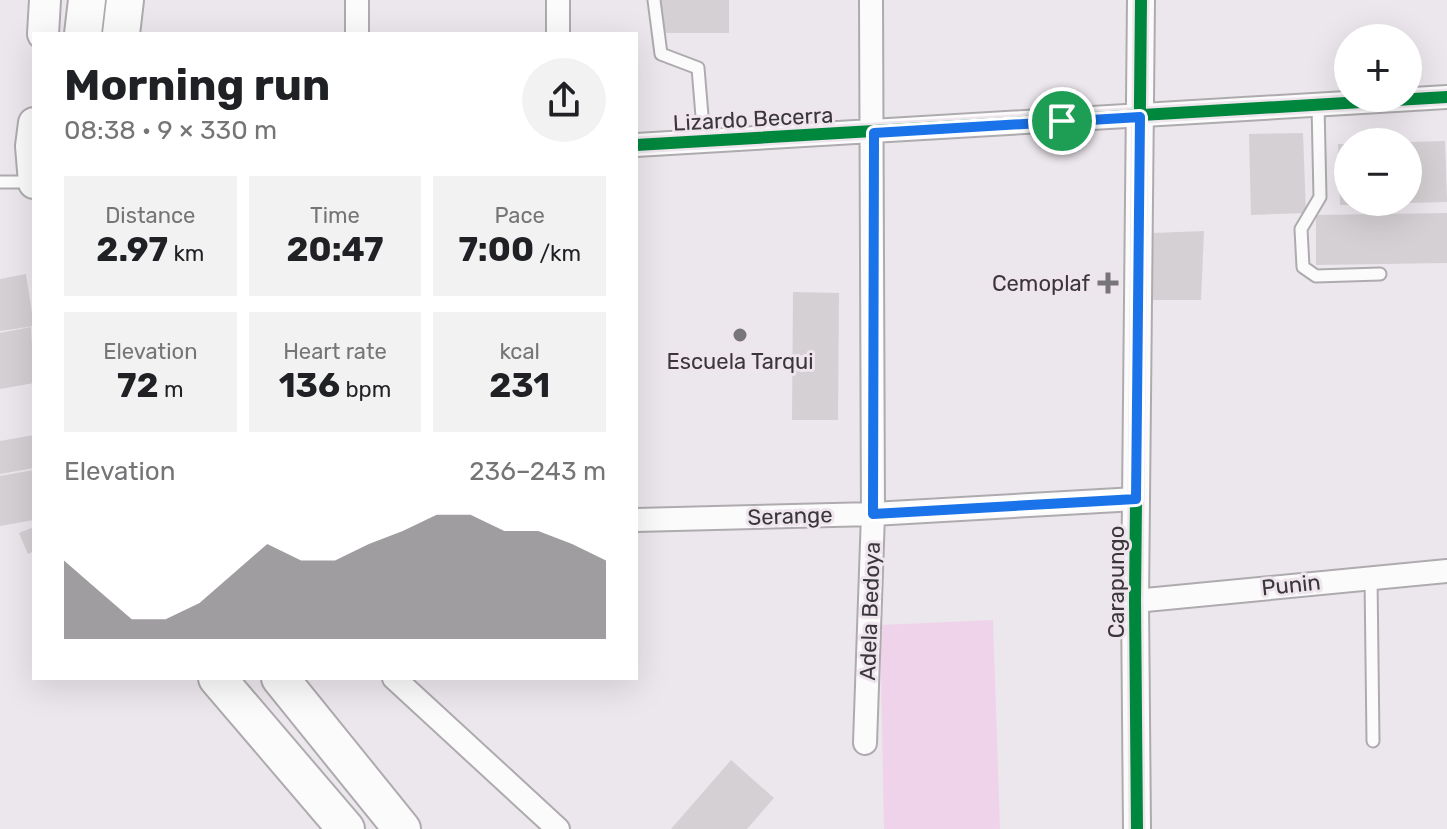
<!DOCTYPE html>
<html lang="en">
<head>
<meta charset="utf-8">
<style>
  body { margin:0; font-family:Rubik,sans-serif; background:#f2f2f2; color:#202124; height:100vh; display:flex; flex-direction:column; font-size:30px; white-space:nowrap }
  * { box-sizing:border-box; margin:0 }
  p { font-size:26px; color:#757577 }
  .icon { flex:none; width:44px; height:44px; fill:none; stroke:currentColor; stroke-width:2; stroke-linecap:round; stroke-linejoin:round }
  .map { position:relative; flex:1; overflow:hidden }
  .panel { position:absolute; left:32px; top:32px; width:606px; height:648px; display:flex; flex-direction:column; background:#fff; border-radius:0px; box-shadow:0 8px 32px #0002 }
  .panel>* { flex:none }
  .controls { position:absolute; left:1334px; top:24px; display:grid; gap:16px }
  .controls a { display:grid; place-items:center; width:88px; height:88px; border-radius:50%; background:#fff; box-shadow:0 8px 32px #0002; font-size:40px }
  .pin { position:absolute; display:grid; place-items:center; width:68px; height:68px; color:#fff; margin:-34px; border:4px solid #fff; border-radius:50%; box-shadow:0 2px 8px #0007 }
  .round { display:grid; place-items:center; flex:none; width:84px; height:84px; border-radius:42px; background:#f2f2f2 }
  .headline { display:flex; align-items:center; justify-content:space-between; height:136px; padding:0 32px }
  h1 { font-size:44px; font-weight:700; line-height:60px }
  .metrics { display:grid; grid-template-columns:repeat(3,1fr); gap:12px; height:136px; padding:8px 32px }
  .metrics div { display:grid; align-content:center; border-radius:0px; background:#f2f2f2; text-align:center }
  .metrics b { font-size:34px; font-weight:700 }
  .metrics small { font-size:22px; font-weight:400 }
  .metrics p { font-size:22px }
  .chart { height:224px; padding:16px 32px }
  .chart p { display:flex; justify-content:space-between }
  .chart svg { width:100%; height:144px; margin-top:8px; fill:#787578; opacity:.7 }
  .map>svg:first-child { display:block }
  .green { fill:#efd3eb }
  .building { fill:#d4d0d3 }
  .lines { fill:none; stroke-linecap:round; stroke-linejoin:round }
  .service-casing { stroke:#aeabae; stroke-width:15 }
  .minor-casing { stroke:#aeabae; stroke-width:26 }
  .tertiary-casing { stroke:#aeabae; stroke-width:30 }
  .secondary-casing { stroke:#aeabae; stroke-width:34 }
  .trunk-casing { stroke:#aeabae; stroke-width:40 }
  .service { stroke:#fcfbfc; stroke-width:11 }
  .minor { stroke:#fcfbfc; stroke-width:22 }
  .tertiary { stroke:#fcfbfc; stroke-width:26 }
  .secondary { stroke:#fcfbfc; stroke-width:30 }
  .trunk { stroke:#fcfbfc; stroke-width:36 }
  .cycleway-casing { stroke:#eee5ed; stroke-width:17 }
  .cycleway { stroke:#00873e; stroke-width:12 }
  .route-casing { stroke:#fff; stroke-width:16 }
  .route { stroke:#1a73e8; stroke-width:10 }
  .poi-dot { fill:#787578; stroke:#eee5ed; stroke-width:3 }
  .labels { text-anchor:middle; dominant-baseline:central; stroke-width:6; stroke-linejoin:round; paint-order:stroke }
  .street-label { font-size:22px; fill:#3a373a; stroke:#eee5ed }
  .poi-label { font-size:22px; fill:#3a373a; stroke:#eee5ed; text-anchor:end }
</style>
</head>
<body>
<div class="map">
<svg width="1447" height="829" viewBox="0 0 1447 829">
  <rect width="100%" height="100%" fill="#ece7ec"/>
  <!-- green -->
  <path class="green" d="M993 620 1000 829H884L880 625Z"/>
  <!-- building -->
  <path class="building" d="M658 0H729V33H658Z
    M1303 133 1306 213 1251 215 1249 134Z
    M1445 141 1447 202 1408 203V142Z
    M1338 144H1348V202H1356V205H1340Z
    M1447 213V263L1316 265V215Z
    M1204 231 1201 300H1149L1153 233Z
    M26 274 34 326 0 331V279Z
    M793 292 839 293 838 420H792Z
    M31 327 34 383 0 389V333Z
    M34 435V468L0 474V441Z
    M34 470V520L0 526V476Z
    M34 527V551L28 554 19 533Z
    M731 760 774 798 747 829H671Z"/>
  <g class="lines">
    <defs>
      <path id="service" d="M654 0 661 54 698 68 704 140
        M1318 105 1320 197 1301 229 1303 267 1316 276 1380 274
        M0 182H33
        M1371 577 1373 741"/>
      <path id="minor" d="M357 0V34
        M558 34V0
        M636 145 1447 97
        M636 520 873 514 1136 499
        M1135 601 1447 571
        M394 678 558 829
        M865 743 873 514 871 0"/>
      <path id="tertiary" d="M1137 829 1135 601 1141 0"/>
      <path id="secondary" d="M43 34 45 0
        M34 123 31 146 34 183"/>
      <path id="trunk" d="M83 34 87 0
        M121 34 125 0
        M217 678 346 829
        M280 678 402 829"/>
    </defs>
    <!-- service casing -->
    <use href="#service" class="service-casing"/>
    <!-- minor casing -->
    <use href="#minor" class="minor-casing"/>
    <!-- tertiary casing -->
    <use href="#tertiary" class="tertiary-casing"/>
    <!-- secondary casing -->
    <use href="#secondary" class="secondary-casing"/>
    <!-- trunk casing -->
    <use href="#trunk" class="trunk-casing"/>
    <!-- service -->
    <use href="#service" class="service"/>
    <!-- minor -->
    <use href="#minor" class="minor"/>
    <!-- tertiary -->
    <use href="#tertiary" class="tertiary"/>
    <!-- secondary -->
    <use href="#secondary" class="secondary"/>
    <!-- trunk -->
    <use href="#trunk" class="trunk"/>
    <defs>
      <path id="cycleway" d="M636 145 1447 97
        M1137 829 1135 601 1141 0"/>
    </defs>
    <!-- cycleway casing -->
    <use href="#cycleway" class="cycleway-casing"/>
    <!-- cycleway -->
    <use href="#cycleway" class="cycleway"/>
  </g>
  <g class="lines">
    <defs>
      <path id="route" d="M1140 117 1136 499 873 514 874 133Z"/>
    </defs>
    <!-- route casing -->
    <use href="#route" class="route-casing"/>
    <!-- route -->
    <use href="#route" class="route"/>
  </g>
  <!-- markers -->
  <g class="poi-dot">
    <path d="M1104 271h8v8h8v8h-8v8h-8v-8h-8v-8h8z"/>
    <circle cx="740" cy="335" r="8"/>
  </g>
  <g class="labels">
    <!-- street labels -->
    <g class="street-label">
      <text transform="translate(753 119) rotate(-3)">Lizardo Becerra</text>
      <text transform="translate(790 516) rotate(-2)">Serange</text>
      <text transform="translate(1116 582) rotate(-90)">Carapungo</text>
      <text transform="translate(1291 585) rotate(-6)">Punin</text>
      <text transform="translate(870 611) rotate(-88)">Adela Bedoya</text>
    </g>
    <!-- poi labels -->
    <g class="poi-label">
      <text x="1090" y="283">Cemoplaf</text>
      <text x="740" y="361" text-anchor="middle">Escuela Tarqui</text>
    </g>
  </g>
</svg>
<div class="controls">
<a>+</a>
<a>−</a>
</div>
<div class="pin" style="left:1062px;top:121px;background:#1e9e55"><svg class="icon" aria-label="arrive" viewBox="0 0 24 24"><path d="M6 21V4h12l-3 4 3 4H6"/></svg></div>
<section class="panel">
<div class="headline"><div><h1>Morning run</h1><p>08:38 · 9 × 330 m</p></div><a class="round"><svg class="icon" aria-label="share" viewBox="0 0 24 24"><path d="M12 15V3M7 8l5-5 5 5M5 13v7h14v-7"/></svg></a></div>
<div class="metrics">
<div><p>Distance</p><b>2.97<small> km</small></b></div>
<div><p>Time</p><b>20:47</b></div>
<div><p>Pace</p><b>7:00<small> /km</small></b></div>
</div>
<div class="metrics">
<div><p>Elevation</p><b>72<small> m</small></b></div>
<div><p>Heart rate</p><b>136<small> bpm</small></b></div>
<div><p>kcal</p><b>231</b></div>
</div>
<div class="chart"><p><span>Elevation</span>236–243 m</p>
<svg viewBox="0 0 160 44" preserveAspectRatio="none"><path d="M0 44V20L10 29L20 38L30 38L40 33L50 24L60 15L70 20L80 20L90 15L100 11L110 6L120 6L130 11L140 11L150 15L160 20V44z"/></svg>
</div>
</section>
</div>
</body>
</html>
